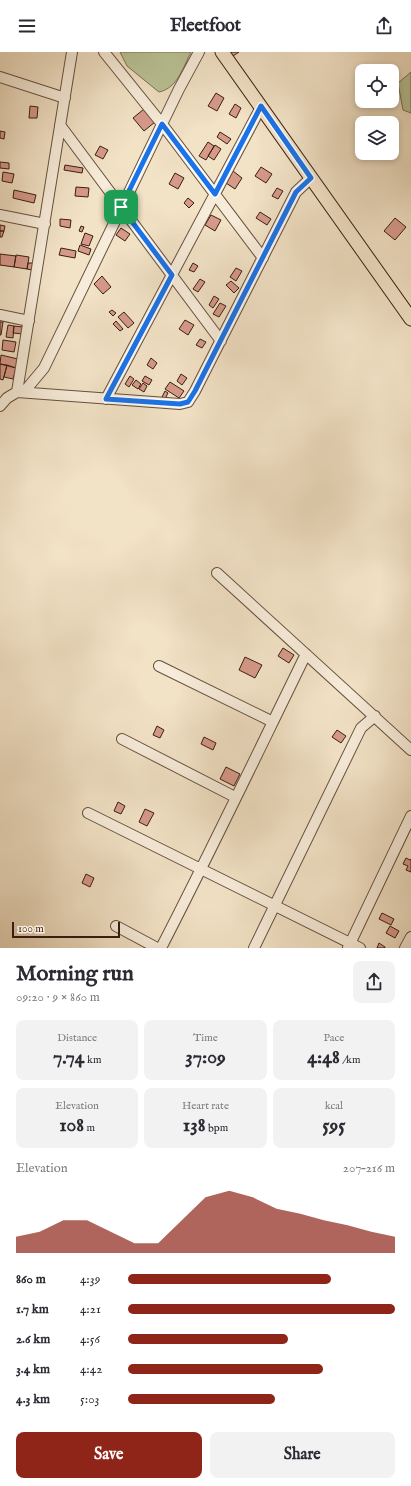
<!DOCTYPE html>
<html lang="en">
<head>
<meta charset="utf-8">
<style>
  body { margin:0; font-family:"IM FELL English",serif; background:#f2f2f3; color:#2b2b33; height:100vh; display:flex; flex-direction:column; font-size:15px; white-space:nowrap }
  * { box-sizing:border-box; margin:0 }
  p { font-size:13px; color:#7c7c81 }
  .icon { flex:none; width:22px; height:22px; fill:none; stroke:currentColor; stroke-width:2; stroke-linecap:round; stroke-linejoin:round }
  .map { position:relative; height:896px; overflow:hidden }
  .drawer { display:flex; flex-direction:column; background:#fff; flex:1 }
  .drawer>* { flex:none }
  .fabs { position:absolute; left:355px; top:12px; display:grid; gap:8px }
  .fabs a { display:grid; place-items:center; width:44px; height:44px; border-radius:8px; background:#fff; box-shadow:0 2px 6px #0003; font-size:20px }
  .scale { position:absolute; left:12px; bottom:10px; width:108px; box-sizing:border-box; padding-left:4px; border:2px solid #381f11; border-top:0; font-size:11px; line-height:14px; white-space:nowrap; color:#381f11; -webkit-text-stroke:3px #f7ecda; paint-order:stroke }
  .pin { position:absolute; display:grid; place-items:center; width:34px; height:34px; color:#fff; margin:-17px; border-radius:8px; box-shadow:0 2px 6px #0006 }
  .round { display:grid; place-items:center; flex:none; width:42px; height:42px; border-radius:8px; background:#f2f2f3 }
  .summary { display:flex; align-items:center; justify-content:space-between; height:68px; padding:0 16px }
  h1 { font-size:22px; font-weight:700; line-height:30px }
  .metrics { display:grid; grid-template-columns:repeat(3,1fr); gap:6px; height:68px; padding:4px 16px }
  .metrics div { display:grid; align-content:center; border-radius:8px; background:#f2f2f3; text-align:center }
  .metrics b { font-size:20px; font-weight:700 }
  .metrics small { font-size:11px; font-weight:400 }
  .metrics p { font-size:11px }
  .chart { height:112px; padding:8px 16px }
  .chart p { display:flex; justify-content:space-between }
  .chart svg { width:100%; height:72px; margin-top:4px; fill:#8f2418; opacity:.7 }
  .cta { display:flex; gap:8px; margin-top:auto; padding:8px 16px }
  .cta a { flex:1; height:46px; border-radius:8px; background:#8f2418; color:#fff; font-size:16px; font-weight:700; line-height:46px; text-align:center }
  .cta a+a { background:#f2f2f3; color:#2b2b33 }
  ul { padding:0 16px; list-style:none; font-size:13px }
  li { display:grid; grid-template-columns:64px 48px 1fr; align-items:center; height:30px }
  li i { height:10px; border-radius:5px; background:#8f2418 }
  header { display:flex; justify-content:space-between; align-items:center; height:52px; padding:0 16px; background:#fff; font-size:18px; font-weight:700 }
  .map>svg:first-child { display:block }
  .green { fill:#b9c396; stroke:#787154 }
  .building { fill:#d7998a; stroke:#381f11 }
  .lines { fill:none; stroke-linecap:round; stroke-linejoin:round }
  .minor-casing { stroke:#66503e; stroke-width:12 }
  .major-casing { stroke:#381f11; stroke-width:15 }
  .minor { stroke:#f7ecda; stroke-width:10 }
  .major { stroke:#f2e2c6; stroke-width:13 }
  .route-casing { stroke:#fff; stroke-width:8 }
  .route { stroke:#1a73e8; stroke-width:5 }
</style>
</head>
<body>
<header><svg class="icon" aria-label="menu" viewBox="0 0 24 24"><path d="M4 6h16M4 12h16M4 18h16"/></svg>Fleetfoot<svg class="icon" aria-label="share" viewBox="0 0 24 24"><path d="M12 15V3M7 8l5-5 5 5M5 13v7h14v-7"/></svg></header>
<div class="map">
<svg width="411" height="896" viewBox="0 0 411 896">
  <rect width="100%" height="100%" fill="#f2e2c6"/>
  <filter id="stains"><feTurbulence type="fractalNoise" baseFrequency=".005" numOctaves="4"/><feColorMatrix values="0 0 0 0 .2 0 0 0 0 .09 0 0 0 0 .02 0 0 0 .5 -.17"/></filter>
  <radialGradient id="worn" r=".72"><stop offset=".6" stop-color="#630" stop-opacity="0"/><stop offset="1" stop-color="#630" stop-opacity=".3"/></radialGradient>
  <!-- green -->
  <path class="green" d="M120 0H191C183 15 178 36 159 40L127 14Z
    M411 20V61L403 58 398 31Z"/>
  <!-- building -->
  <path class="building" d="M230 0H239L233 4Z
    M216 41 224 46 217 59 208 54Z
    M235 52 241 56 236 66 229 62Z
    M30 54 38 55 37 66H29Z
    M144 57 155 70 144 79 133 66Z
    M0 79 5 80 4 87 0 86Z
    M220 80 231 87 227 92 217 85Z
    M208 90 214 94 206 108 199 104Z
    M215 93 221 97 214 108 208 104Z
    M100 94 108 98 103 107 95 103Z
    M0 110 9 111V117L0 116Z
    M65 113 83 116 82 121 64 118Z
    M261 115 272 122 266 131 255 124Z
    M233 119 242 126 235 137 226 131Z
    M3 120 14 122 12 131 2 129Z
    M175 121 184 126 178 137 169 132Z
    M76 135 89 136 88 145 75 144Z
    M277 136 283 139 278 147 272 144Z
    M14 138 36 143 34 151 13 146Z
    M188 146 194 151 189 156 184 151Z
    M260 160 271 167 267 173 256 166Z
    M211 163 221 168 215 179 205 173Z
    M395 166 406 175 395 188 384 179Z
    M60 167 71 168 70 176 60 174Z
    M0 173 5 174 4 179H0Z
    M81 174 84 175 82 180 79 179Z
    M121 176 130 182 125 189 116 183Z
    M0 179H4L2 185H0Z
    M85 181 93 184 89 194 81 192Z
    M80 193 91 197 89 203 78 199Z
    M61 196 76 199 75 206 59 203Z
    M0 202 16 204 14 215 0 213Z
    M16 203 29 205 27 217 14 215Z
    M28 211H33L32 218 27 217Z
    M193 211 198 214 194 220 189 218Z
    M236 216 242 219 236 229 230 225Z
    M102 224 111 235 103 242 94 232Z
    M200 227 205 230 198 240 193 237Z
    M231 229 239 236 234 241 226 233Z
    M214 244 219 247 213 256 209 253Z
    M220 251 226 254 219 265 213 262Z
    M112 258 116 261 113 264 109 260Z
    M124 260 134 271 128 276 118 265Z
    M185 268 194 273 188 283 179 277Z
    M116 269 123 277 120 279 113 272Z
    M0 270H3L1 283H0Z
    M8 273 14 274 13 286 6 285Z
    M14 274 23 275V282L13 281Z
    M200 287 206 290 202 296 196 293Z
    M3 288 16 290 14 300 2 298Z
    M1 303 18 307 16 316 0 312Z
    M151 306 157 311 153 317 147 313Z
    M0 312 7 313 3 328 0 327Z
    M7 313 16 316 13 327 4 325Z
    M181 322 187 326 182 333 177 329Z
    M130 324 134 327 129 335 125 332Z
    M145 324 152 328 149 333 142 329Z
    M136 328 141 332 138 337 132 333Z
    M170 330 184 339 179 346 165 337Z
    M143 331 147 334 144 340 139 337Z
    M165 339 168 341 165 347 162 345Z
    M283 596 294 603 289 611 278 604Z
    M245 605 262 613 255 626 239 618Z
    M157 674 164 678 160 686 153 683Z
    M337 678 346 684 341 691 332 685Z
    M204 685 216 691 213 698 201 692Z
    M226 715 240 722 234 734 220 727Z
    M118 750 125 754 121 762 114 759Z
    M145 757 154 761 147 774 139 770Z
    M406 806 410 808 411 807V820L406 818 408 814 403 812Z
    M86 822 94 826 90 835 82 831Z
    M382 861 394 867 391 873 379 867Z
    M390 874 399 879 395 886 386 881Z
    M379 891 385 895V896H377Z"/>
  <g class="lines">
    <defs>
      <path id="minor" d="M104 0 162 72 263 206
        M0 25 65 46
        M60 73 221 289
        M0 163 45 172
        M0 263 29 269
        M17 340 72 0
        M24 340 44 316 179 37 199 0
        M106 347 261 55
        M0 354 7 346 17 340 180 352 188 350 195 339 296 140 311 126
        M217 521 411 698
        M159 614 273 670
        M122 687 235 745
        M88 761 360 896
        M116 874 157 896
        M161 896C211 799 258 700 306 602
        M254 896 361 676 375 664
        M348 896 411 764
        M405 896 411 885"/>
      <path id="major" d="M222 0 411 267"/>
    </defs>
    <!-- minor casing -->
    <use href="#minor" class="minor-casing"/>
    <!-- major casing -->
    <use href="#major" class="major-casing"/>
    <!-- minor -->
    <use href="#minor" class="minor"/>
    <!-- major -->
    <use href="#major" class="major"/>
  </g>
  <g class="lines">
    <defs>
      <path id="route" d="M261 54 311 126 296 140 195 339 188 350 180 352 106 347 172 223 121 155 162 72 215 142Z"/>
    </defs>
    <!-- route casing -->
    <use href="#route" class="route-casing"/>
    <!-- route -->
    <use href="#route" class="route"/>
  </g>
  <rect width="100%" height="100%" filter="url(#stains)"/>
  <rect width="100%" height="100%" fill="url(#worn)"/>
</svg>
<div class="fabs">
<a><svg class="icon" aria-label="locate" viewBox="0 0 24 24"><circle cx="12" cy="12" r="6"/><path d="M12 2v4M12 18v4M2 12h4M18 12h4"/></svg></a>
<a><svg class="icon" aria-label="layers" viewBox="0 0 24 24"><path d="M12 4l9 5-9 5-9-5zM3 14l9 5 9-5"/></svg></a>
</div>
<div class="scale">100 m</div>
<div class="pin" style="left:121px;top:155px;background:#1e9e55"><svg class="icon" aria-label="arrive" viewBox="0 0 24 24"><path d="M6 21V4h12l-3 4 3 4H6"/></svg></div>
</div>
<section class="drawer">
<div class="summary"><div><h1>Morning run</h1><p>09:20 · 9 × 860 m</p></div><a class="round"><svg class="icon" aria-label="share" viewBox="0 0 24 24"><path d="M12 15V3M7 8l5-5 5 5M5 13v7h14v-7"/></svg></a></div>
<div class="metrics">
<div><p>Distance</p><b>7.74<small> km</small></b></div>
<div><p>Time</p><b>37:09</b></div>
<div><p>Pace</p><b>4:48<small> /km</small></b></div>
</div>
<div class="metrics">
<div><p>Elevation</p><b>108<small> m</small></b></div>
<div><p>Heart rate</p><b>138<small> bpm</small></b></div>
<div><p>kcal</p><b>595</b></div>
</div>
<div class="chart"><p><span>Elevation</span>207–216 m</p>
<svg viewBox="0 0 160 44" preserveAspectRatio="none"><path d="M0 44V34L10 31L20 24L30 24L40 31L50 38L60 38L70 24L80 10L90 6L100 10L110 17L120 20L130 24L140 27L150 31L160 34V44z"/></svg>
</div>
<ul>
<li><b>860 m</b>4:39<i style="width:76%"></i></li>
<li><b>1.7 km</b>4:21<i style="width:100%"></i></li>
<li><b>2.6 km</b>4:56<i style="width:60%"></i></li>
<li><b>3.4 km</b>4:42<i style="width:73%"></i></li>
<li><b>4.3 km</b>5:03<i style="width:55%"></i></li>
</ul>
<div class="cta"><a>Save</a><a>Share</a></div>
</section>
</body>
</html>
